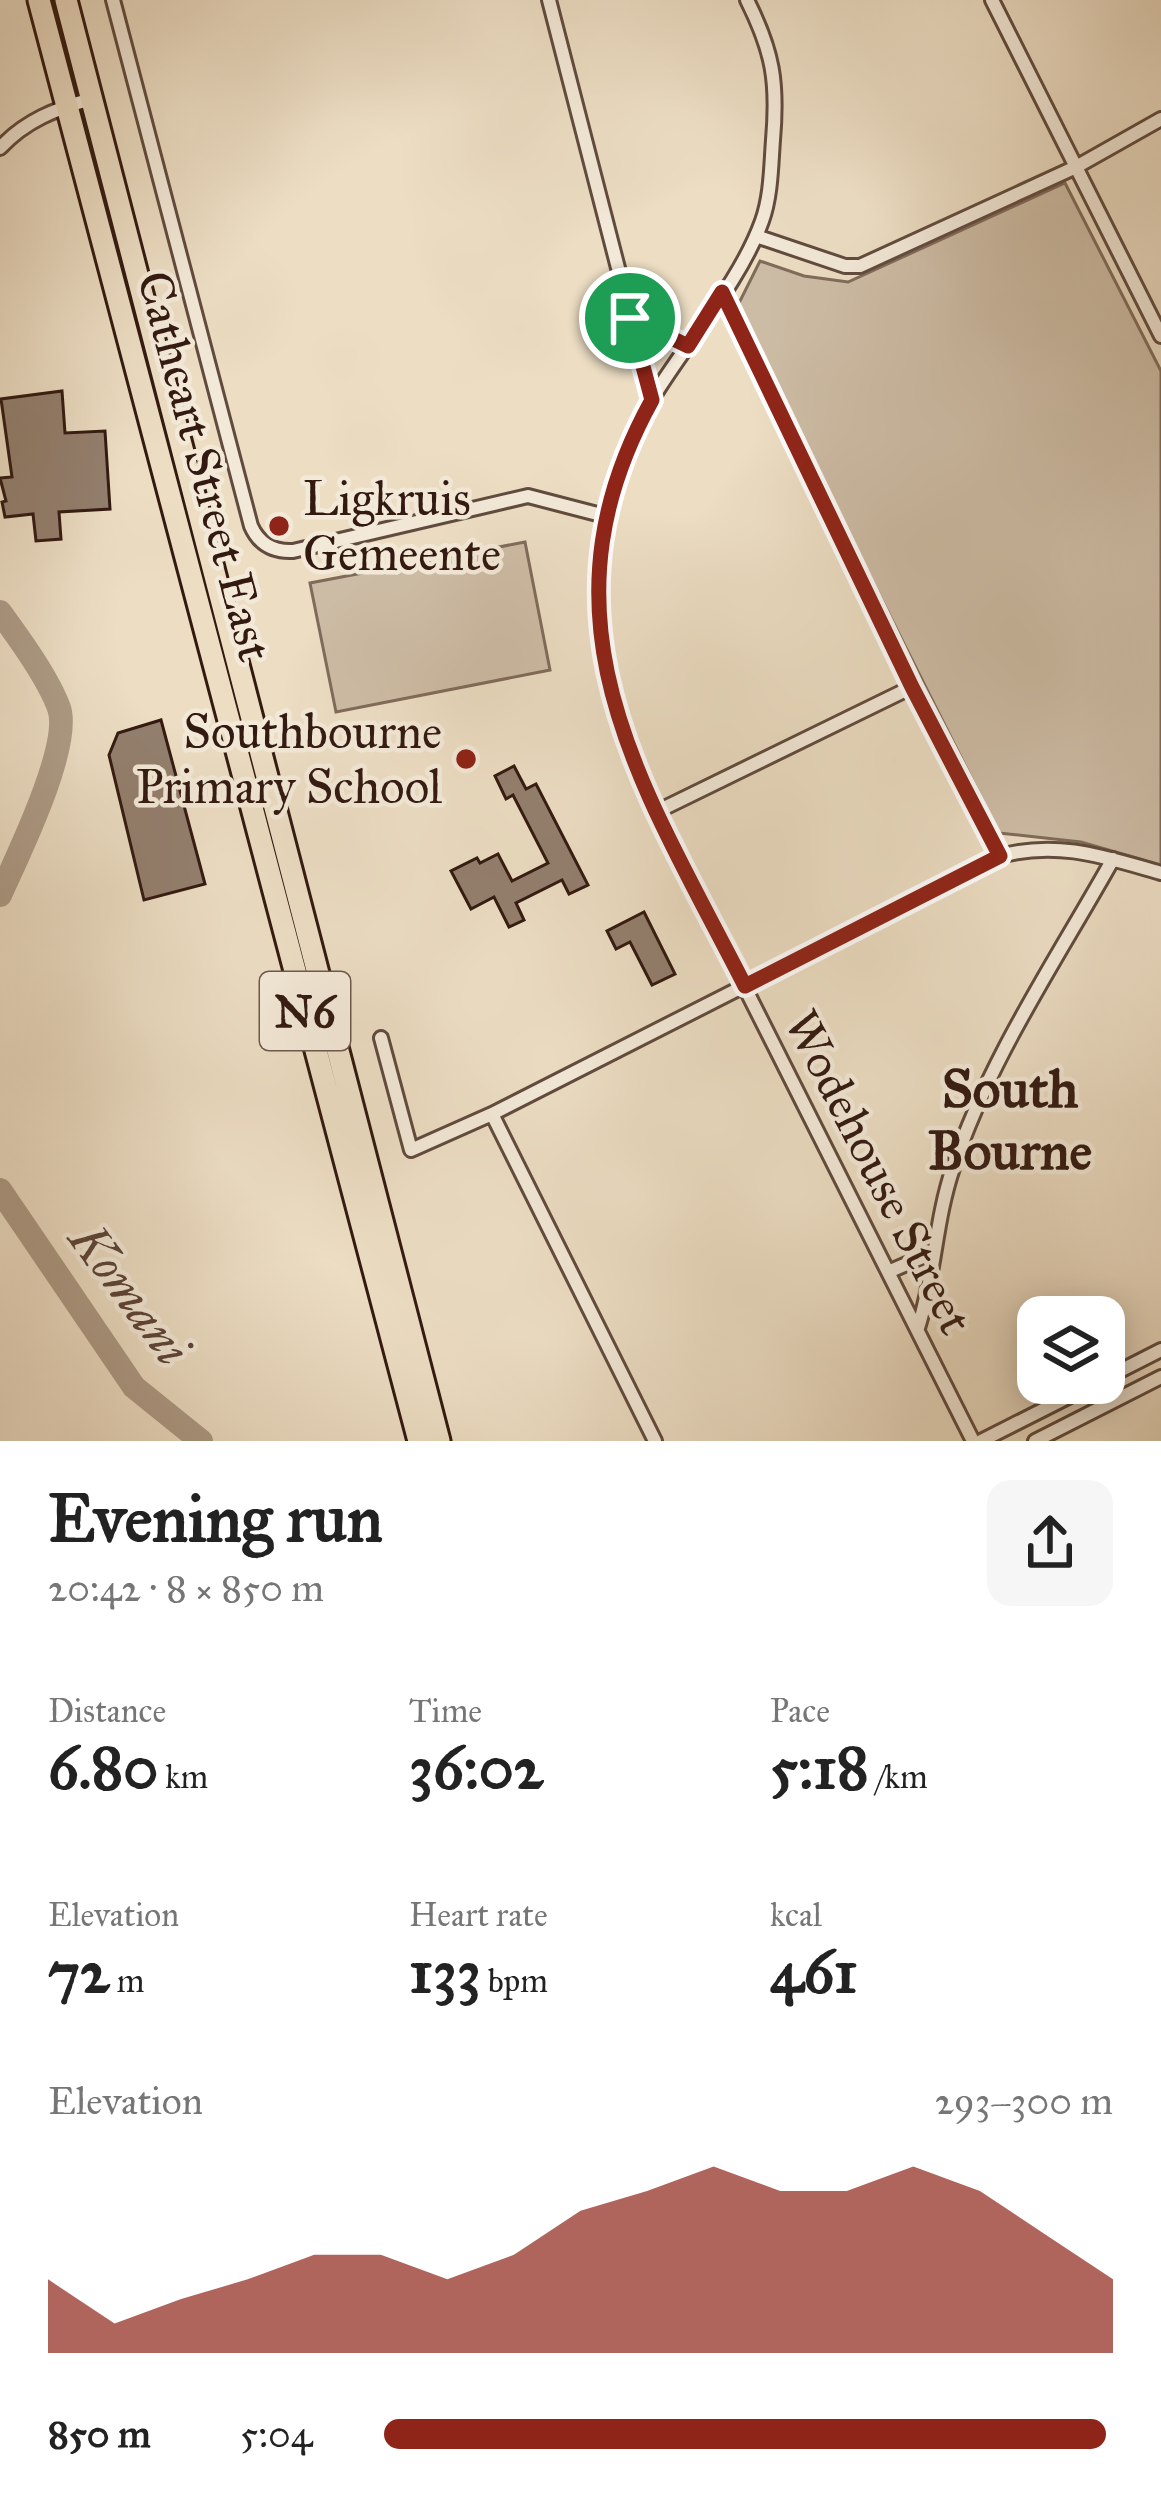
<!DOCTYPE html>
<html lang="en">
<head>
<meta charset="utf-8">
<style>
  body { margin:0; font-family:"IM FELL Great Primer",serif; background:#f6f6f6; color:#222; height:100vh; display:flex; flex-direction:column; font-size:45px; white-space:nowrap }
  * { box-sizing:border-box; margin:0 }
  p { font-size:39px; color:#767676 }
  .icon { flex:none; width:66px; height:66px; fill:none; stroke:currentColor; stroke-width:2; stroke-linecap:round; stroke-linejoin:round }
  .map { position:relative; height:1441px; overflow:hidden }
  .sheet { display:flex; flex-direction:column; background:#fff; flex:1 }
  .sheet>* { flex:none }
  .buttons { position:absolute; left:1017px; top:1296px; display:grid; gap:24px }
  .buttons a { display:grid; place-items:center; width:108px; height:108px; border-radius:24px; background:#fff; box-shadow:0 6px 30px #0003; font-size:60px }
  .pin { position:absolute; display:grid; place-items:center; width:102px; height:102px; color:#fff; margin:-51px; border:6px solid #fff; border-radius:50%; box-shadow:0 3px 12px #0007 }
  .round { display:grid; place-items:center; flex:none; width:126px; height:126px; border-radius:24px; background:#f6f6f6 }
  .overview { display:flex; align-items:center; justify-content:space-between; height:204px; padding:0 48px }
  h1 { font-size:66px; font-weight:700; line-height:90px }
  .figures { display:grid; grid-template-columns:repeat(3,1fr); gap:18px; height:204px; padding:12px 48px }
  .figures div { display:grid; align-content:center }
  .figures b { font-size:60px; font-weight:700 }
  .figures small { font-size:33px; font-weight:400 }
  .figures p { font-size:33px }
  .chart { height:336px; padding:24px 48px }
  .chart p { display:flex; justify-content:space-between }
  .chart svg { width:100%; height:216px; margin-top:12px; fill:#8f2418; opacity:.7 }
  ul { padding:0 48px; list-style:none; font-size:39px }
  li { display:grid; grid-template-columns:192px 144px 1fr; align-items:center; height:90px }
  li i { height:30px; border-radius:15px; background:#8f2418 }
  .map>svg:first-child { display:block }
  .green { fill:#cdbca5; stroke:#806b5b; stroke-width:3 }
  .lines { fill:none; stroke-linecap:round; stroke-linejoin:round }
  .river { stroke:#ad9b86; stroke-width:24 }
  .building { fill:#937f6e; stroke:#331a11; stroke-width:3 }
  .minor-casing { stroke:#614b3e; stroke-width:18 }
  .trunk-casing { stroke:#331a11; stroke-width:27 }
  .minor { stroke:#f3e9d8; stroke-width:12 }
  .trunk { stroke:#ecddc3; stroke-width:21 }
  .route-casing { stroke:#fff; stroke-width:24 }
  .route { stroke:#8f2418; stroke-width:15 }
  .poi-dot { fill:#8f2418; stroke:#f3e9d8; stroke-width:4.5 }
  .labels { text-anchor:middle; dominant-baseline:central; stroke-width:9; stroke-linejoin:round; paint-order:stroke }
  .shield { fill:#f3e9d8; stroke:#6d584d; stroke-width:3 }
  .shield-label { font-size:45px; font-weight:bold; fill:#331a11 }
  .street-label { font-size:48px; fill:#331a11; stroke:#f3e9d8 }
  .poi-label { font-size:48px; fill:#331a11; stroke:#f3e9d8; text-anchor:start }
  .water-label { font-size:51px; font-style:italic; fill:#5e473a; stroke:#f3e9d8 }
  .quarter-label { font-size:54px; font-weight:bold; fill:#331a11; stroke:#f3e9d8 }
</style>
</head>
<body>
<div class="map">
<svg width="1161" height="1441" viewBox="0 0 1161 1441">
  <rect width="100%" height="100%" fill="#ecddc3"/>
  <filter id="stains"><feTurbulence type="fractalNoise" baseFrequency=".00167" numOctaves="4"/><feColorMatrix values="0 0 0 0 .2 0 0 0 0 .09 0 0 0 0 .02 0 0 0 .5 -.17"/></filter>
  <radialGradient id="worn" r=".72"><stop offset=".6" stop-color="#630" stop-opacity="0"/><stop offset="1" stop-color="#630" stop-opacity=".3"/></radialGradient>
  <!-- green -->
  <path class="green" d="M1065 183 1161 371V865L1081 842 999 833 736 309 760 261 804 276 848 282Z
    M525 542 550 670 336 712 310 583Z"/>
  <g class="lines">
    <!-- river -->
    <path class="river" d="M0 612C19 638 48 678 59 708 72 746 17 857 0 895
      M0 1190 134 1387 201 1441"/>
  </g>
  <!-- building -->
  <path class="building" d="M62 391 65 433 105 431 110 509 59 512 61 539 36 541 33 514 5 517 2 502 6 501 0 478 12 477 1 399Z
    M161 720 205 884 144 900 109 755 118 733Z
    M514 766 526 789 536 784 588 885 569 894 562 880 516 903 524 920 509 927 494 897 471 909 451 871 477 858 480 863 498 854 512 881 548 863 513 795 506 799 495 776Z
    M644 912 675 974 652 985 630 942 616 949 607 931Z"/>
  <g class="lines">
    <defs>
      <path id="minor" d="M113 0 251 526C259 544 273 552 293 551L528 496 605 516
        M549 0 652 400
        M747 0C773 52 778 82 773 140 771 167 771 196 762 221 735 296 664 364 631 439 583 549 594 667 638 775L973 1441
        M992 0 1161 336
        M0 148C26 120 56 109 91 99
        M756 236 845 266H860L1076 167 1161 119
        M722 292 912 687 1000 856
        M631 318 688 346
        M656 812 912 687
        M381 1038 411 1150 492 1114 1000 856C1058 840 1105 857 1161 873
        M492 1114 655 1441
        M888 1272 932 1253
        M918 1328C935 1275 935 1221 953 1168 989 1059 1057 959 1113 859
        M1104 1379 1161 1350
        M981 1441 1096 1383
        M1035 1441 1161 1377"/>
      <path id="trunk" d="M39 0 419 1441
        M66 0 439 1441"/>
    </defs>
    <!-- minor casing -->
    <use href="#minor" class="minor-casing"/>
    <!-- trunk casing -->
    <use href="#trunk" class="trunk-casing"/>
    <!-- minor -->
    <use href="#minor" class="minor"/>
    <!-- trunk -->
    <use href="#trunk" class="trunk"/>
  </g>
  <g class="lines">
    <defs>
      <path id="route" d="M722 292 912 687 1000 856 745 986C644 788 529 622 652 400L630 318 688 346Z"/>
    </defs>
    <!-- route casing -->
    <use href="#route" class="route-casing"/>
    <!-- route -->
    <use href="#route" class="route"/>
  </g>
  <!-- markers -->
  <g class="poi-dot">
    <circle cx="279" cy="526" r="12"/>
    <circle cx="466" cy="759" r="12"/>
  </g>
  <g class="labels">
    <!-- shield labels -->
    <rect class="shield" x="260" y="972" width="90" height="78" rx="9"/>
    <g class="shield-label">
      <text x="305" y="1011">N6</text>
    </g>
    <!-- street labels -->
    <g class="street-label">
      <text transform="translate(205 466) rotate(75)">Cathcart Street East</text>
      <text transform="translate(879 1172) rotate(63)">Wodehouse Street</text>
    </g>
    <!-- poi labels -->
    <g class="poi-label">
      <text x="303" y="498">Ligkruis<tspan x="303" dy="55">Gemeente</tspan></text>
      <text x="442" y="731" text-anchor="end">Southbourne<tspan x="442" dy="55">Primary School</tspan></text>
    </g>
    <!-- water labels -->
    <g class="water-label">
      <text transform="translate(130 1294) rotate(53)">Komani</text>
    </g>
    <!-- quarter labels -->
    <g class="quarter-label">
      <text x="1010" y="1089">South<tspan x="1010" dy="62">Bourne</tspan></text>
    </g>
  </g>
  <rect width="100%" height="100%" filter="url(#stains)"/>
  <rect width="100%" height="100%" fill="url(#worn)"/>
</svg>
<div class="buttons">
<a><svg class="icon" aria-label="layers" viewBox="0 0 24 24"><path d="M12 4l9 5-9 5-9-5zM3 14l9 5 9-5"/></svg></a>
</div>
<div class="pin" style="left:630px;top:318px;background:#1e9e55"><svg class="icon" aria-label="arrive" viewBox="0 0 24 24"><path d="M6 21V4h12l-3 4 3 4H6"/></svg></div>
</div>
<section class="sheet">
<div class="overview"><div><h1>Evening run</h1><p>20:42 · 8 × 850 m</p></div><a class="round"><svg class="icon" aria-label="share" viewBox="0 0 24 24"><path d="M12 15V3M7 8l5-5 5 5M5 13v7h14v-7"/></svg></a></div>
<div class="figures">
<div><p>Distance</p><b>6.80<small> km</small></b></div>
<div><p>Time</p><b>36:02</b></div>
<div><p>Pace</p><b>5:18<small> /km</small></b></div>
</div>
<div class="figures">
<div><p>Elevation</p><b>72<small> m</small></b></div>
<div><p>Heart rate</p><b>133<small> bpm</small></b></div>
<div><p>kcal</p><b>461</b></div>
</div>
<div class="chart"><p><span>Elevation</span>293–300 m</p>
<svg viewBox="0 0 160 44" preserveAspectRatio="none"><path d="M0 44V29L10 38L20 33L30 29L40 24L50 24L60 29L70 24L80 15L90 11L100 6L110 11L120 11L130 6L140 11L150 20L160 29V44z"/></svg>
</div>
<ul>
<li><b>850 m</b>5:04<i style="width:99%"></i></li>
</ul>
</section>
</body>
</html>
